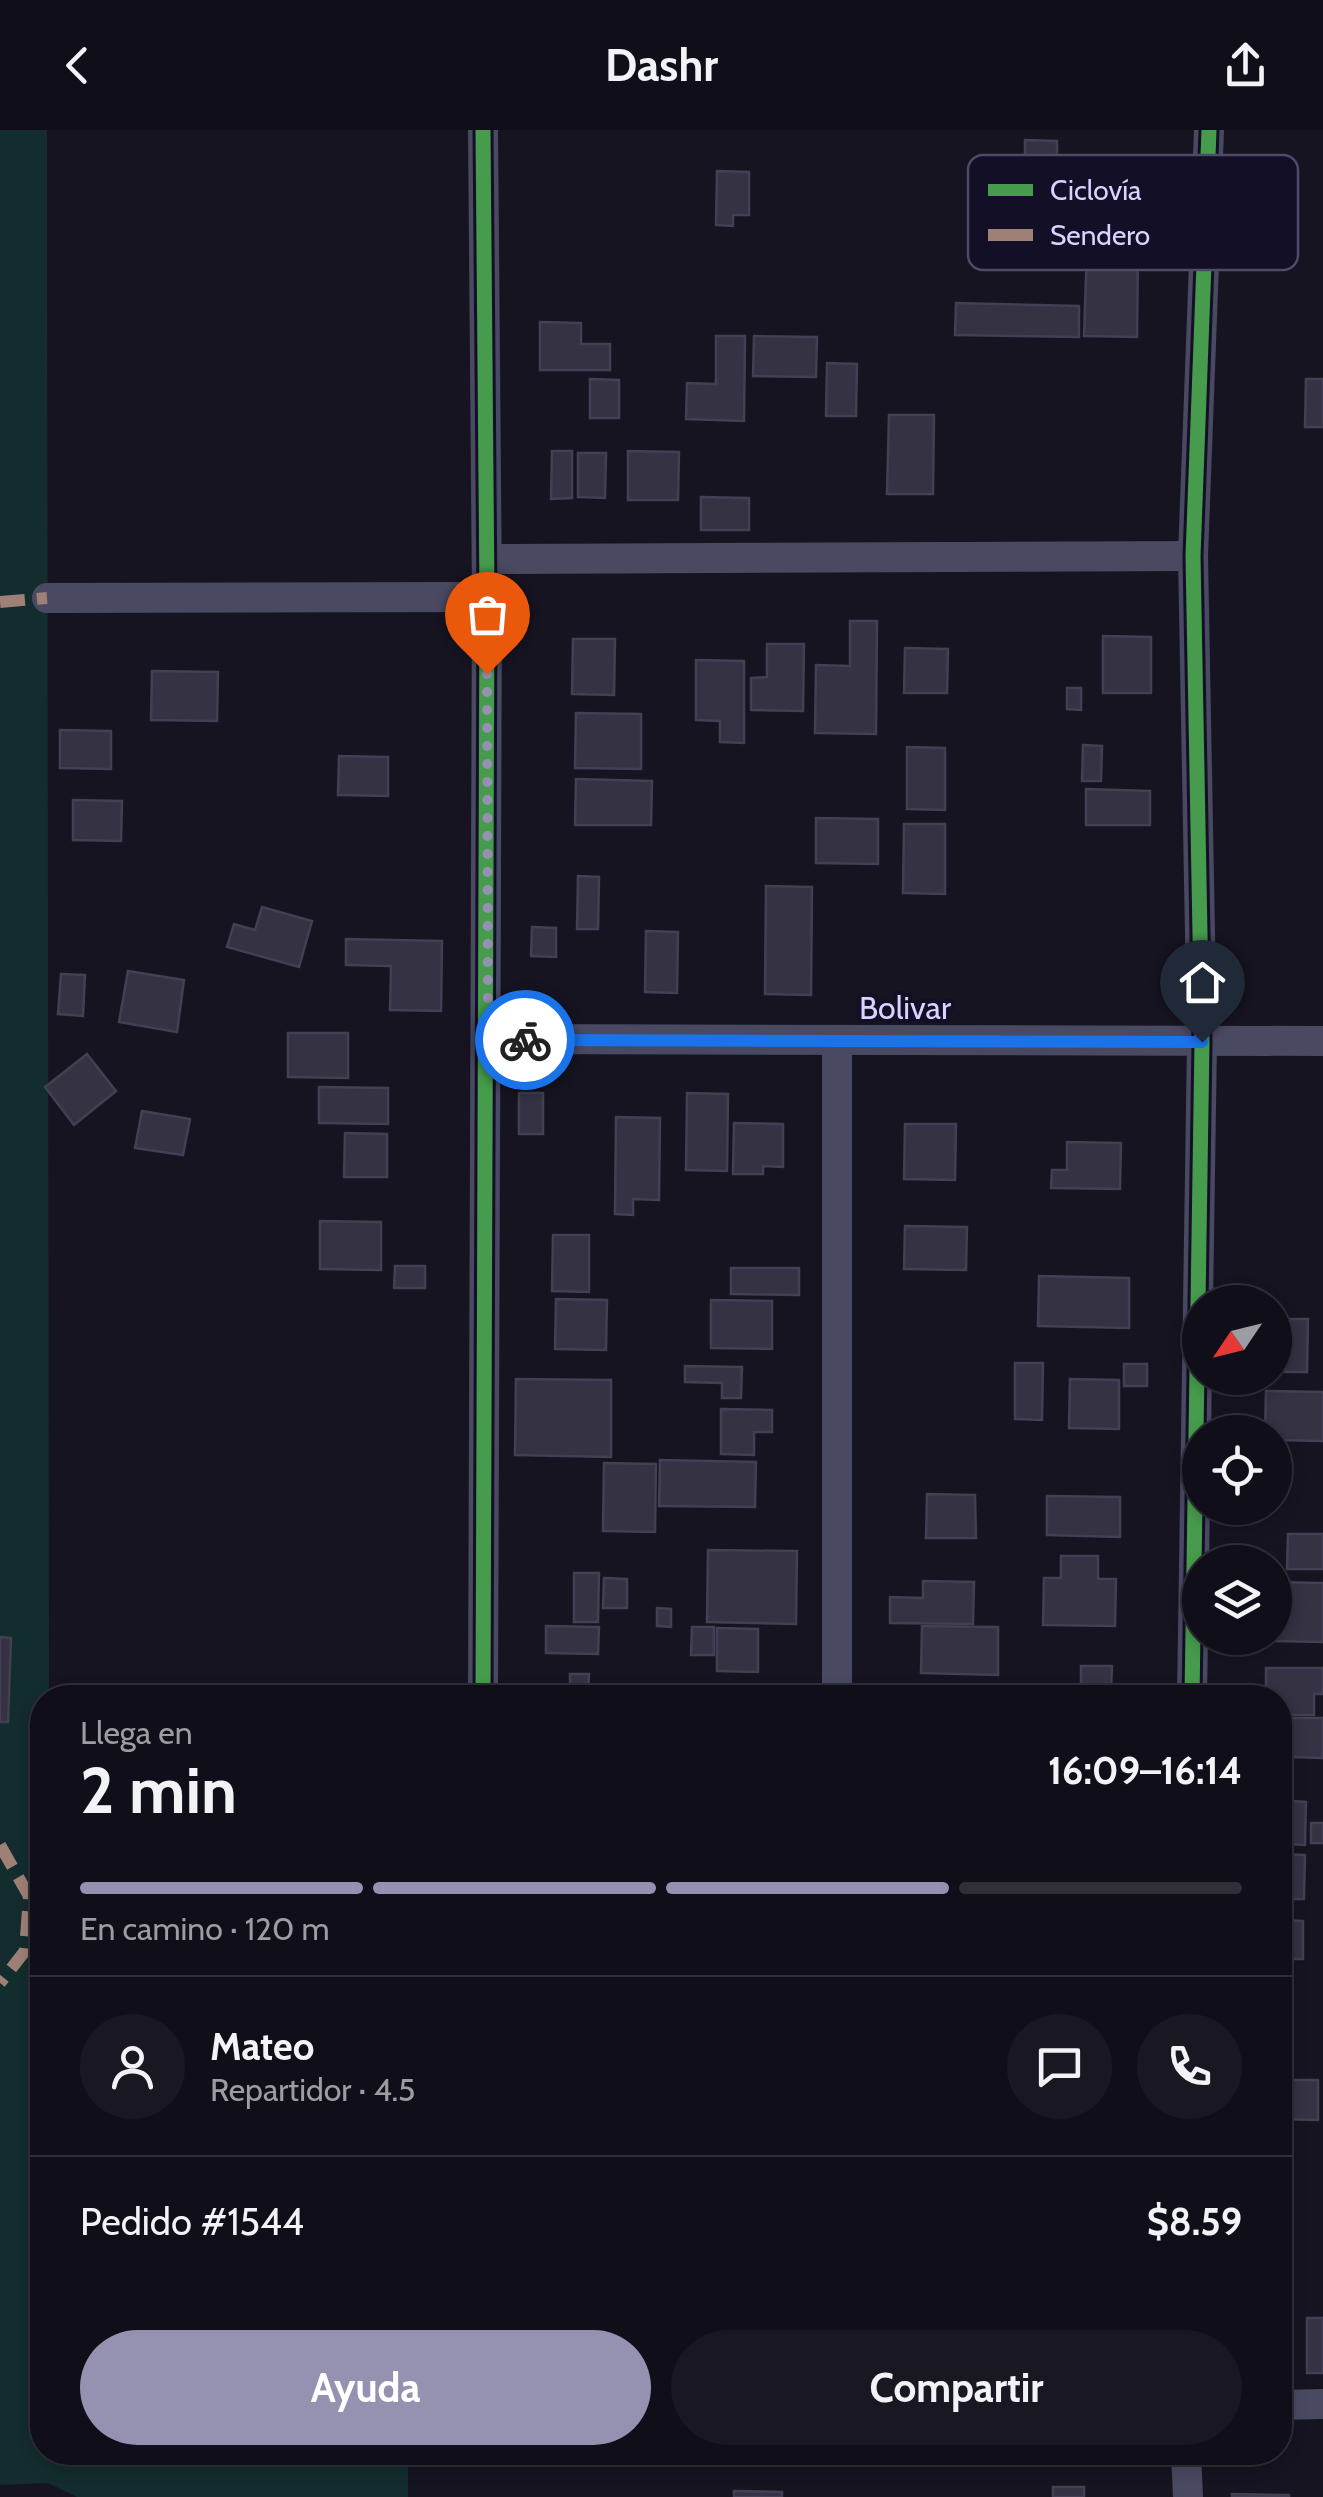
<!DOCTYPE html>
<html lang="es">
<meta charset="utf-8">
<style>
:root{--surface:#100f19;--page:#191822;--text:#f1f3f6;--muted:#9c9ca2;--line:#302f38;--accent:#9591b1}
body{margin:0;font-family:Cabin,sans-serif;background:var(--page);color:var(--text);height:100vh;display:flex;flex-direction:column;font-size:38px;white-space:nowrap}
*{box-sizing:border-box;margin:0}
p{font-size:32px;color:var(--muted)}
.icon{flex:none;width:55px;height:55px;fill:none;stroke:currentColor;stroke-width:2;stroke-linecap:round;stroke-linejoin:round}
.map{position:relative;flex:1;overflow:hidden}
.panel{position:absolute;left:30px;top:1555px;width:1262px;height:780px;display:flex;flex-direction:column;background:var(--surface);border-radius:40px;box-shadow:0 5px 15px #0003,0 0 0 2px var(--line)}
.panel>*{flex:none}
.needle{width:65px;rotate:235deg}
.fabs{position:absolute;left:1182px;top:1155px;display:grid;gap:20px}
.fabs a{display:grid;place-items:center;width:110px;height:110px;border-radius:50%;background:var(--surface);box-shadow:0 5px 15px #0003,0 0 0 2px var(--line);font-size:50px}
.pin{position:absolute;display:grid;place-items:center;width:85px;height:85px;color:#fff;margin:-102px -42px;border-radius:50% 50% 50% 0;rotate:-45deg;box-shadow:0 0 10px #0007}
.pin .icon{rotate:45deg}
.courier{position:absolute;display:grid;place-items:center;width:100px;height:100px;margin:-50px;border:8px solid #1a73e8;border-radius:50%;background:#fff;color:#222;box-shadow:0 2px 12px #0007}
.summary em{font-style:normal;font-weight:700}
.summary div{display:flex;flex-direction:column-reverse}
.summary{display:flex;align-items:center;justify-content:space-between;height:170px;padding:0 50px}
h1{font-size:65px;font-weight:700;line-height:75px}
.bar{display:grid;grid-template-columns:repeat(4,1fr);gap:15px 10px;align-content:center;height:120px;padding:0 50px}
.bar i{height:12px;border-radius:8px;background:var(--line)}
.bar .selected{background:var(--accent)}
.bar p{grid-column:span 4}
.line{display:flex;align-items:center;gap:25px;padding:0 50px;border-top:2px solid var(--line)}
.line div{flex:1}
.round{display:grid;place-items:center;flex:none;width:105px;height:105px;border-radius:52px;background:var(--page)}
.button{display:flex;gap:20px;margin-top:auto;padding:20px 50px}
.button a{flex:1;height:115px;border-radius:60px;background:var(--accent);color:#fff;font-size:40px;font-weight:700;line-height:115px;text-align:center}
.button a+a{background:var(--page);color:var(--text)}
header{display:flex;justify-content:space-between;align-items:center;height:130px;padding:0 50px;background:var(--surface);font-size:45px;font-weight:700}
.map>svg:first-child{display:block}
.green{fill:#132c2d}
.building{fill:#343243;stroke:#433f54;stroke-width:2.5}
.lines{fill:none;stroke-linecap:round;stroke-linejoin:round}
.minor{stroke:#4a4962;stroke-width:30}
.quiet{stroke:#9e8076;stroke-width:12;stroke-dasharray:25 12;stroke-linecap:butt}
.cycleway-casing{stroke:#130f26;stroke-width:21}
.cycleway{stroke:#469c4c;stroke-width:15}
.done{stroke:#9591b1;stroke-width:10;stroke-dasharray:0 18}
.route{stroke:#1a73e8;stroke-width:12}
.labels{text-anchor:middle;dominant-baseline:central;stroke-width:8;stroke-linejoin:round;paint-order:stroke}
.street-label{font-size:32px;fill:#d9d4ff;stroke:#130f26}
.key{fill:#130f26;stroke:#4e4a67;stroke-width:2.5}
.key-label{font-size:28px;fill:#d9d4ff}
</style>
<header><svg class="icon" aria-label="back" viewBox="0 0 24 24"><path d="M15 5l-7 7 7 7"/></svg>Dashr<svg class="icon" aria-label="share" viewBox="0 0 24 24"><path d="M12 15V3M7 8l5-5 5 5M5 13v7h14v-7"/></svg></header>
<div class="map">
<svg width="1323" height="2367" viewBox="0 0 1323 2367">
<rect width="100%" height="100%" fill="#161421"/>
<!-- green -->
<polygon class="green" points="0,0 47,0 49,1567 42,1568 42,2322 408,2323 408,2367 77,2367 48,2353 0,2355 0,1592 8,1591 11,1508 0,1507"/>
<!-- building -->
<g class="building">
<polygon points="1025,10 1057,11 1057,36 1025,36"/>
<polygon points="717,41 749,42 749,85 733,85 733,96 716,95"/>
<polygon points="1089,61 1124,62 1123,103 1130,103 1130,72 1154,72 1153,121 1138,121 1137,207 1084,206"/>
<polygon points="956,173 1079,176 1079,207 955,205"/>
<polygon points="540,192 581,193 581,214 610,214 610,240 540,240"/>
<polygon points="716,206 745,206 744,291 686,289 687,253 716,254"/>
<polygon points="754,206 817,207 816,247 753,246"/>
<polygon points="827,233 857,234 856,286 826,286"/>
<polygon points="590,249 619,250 619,288 590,288"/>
<polygon points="1306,249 1323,249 1323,297 1305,297"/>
<polygon points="889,285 934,285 933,364 887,364"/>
<polygon points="552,321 572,321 572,368 551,369"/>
<polygon points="628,321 679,322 678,370 628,370"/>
<polygon points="578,323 606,323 605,368 578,367"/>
<polygon points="701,367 749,368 749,400 701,400"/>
<polygon points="850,491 877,491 876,604 815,603 816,535 850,536"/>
<polygon points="1103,506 1151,507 1151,563 1103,563"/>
<polygon points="573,509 615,509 614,565 572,564"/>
<polygon points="767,514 804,514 803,581 751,580 751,548 767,547"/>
<polygon points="905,518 948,519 947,563 904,563"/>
<polygon points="696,530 744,531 744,613 720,612 720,591 696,590"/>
<polygon points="152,541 218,542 217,591 151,590"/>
<polygon points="1067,558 1081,558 1081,580 1067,579"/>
<polygon points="576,583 641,584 641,639 575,638"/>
<polygon points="60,600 111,601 111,639 60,638"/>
<polygon points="1083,615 1102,616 1101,651 1082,651"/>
<polygon points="907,617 945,618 945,680 907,679"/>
<polygon points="339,626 388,627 388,666 338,665"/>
<polygon points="576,649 652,651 651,695 575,695"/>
<polygon points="1086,659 1150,661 1150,695 1086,695"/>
<polygon points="73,670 122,671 121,711 73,710"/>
<polygon points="816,688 878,689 878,734 816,733"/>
<polygon points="904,694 945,694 945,764 903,763"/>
<polygon points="578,746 599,747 598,799 577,799"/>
<polygon points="766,756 812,757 811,865 765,864"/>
<polygon points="262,777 312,791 299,837 227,817 234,794 255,800"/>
<polygon points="532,797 556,798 556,827 531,826"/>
<polygon points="646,801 678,802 677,863 645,862"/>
<polygon points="346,809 442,811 441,881 390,880 391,836 346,835"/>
<polygon points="128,841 184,850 177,902 119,892"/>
<polygon points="61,844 85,845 83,886 58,884"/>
<polygon points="288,903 348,903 348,948 288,947"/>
<polygon points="87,924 116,961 74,995 45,957"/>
<polygon points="319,957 388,958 388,994 319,993"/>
<rect x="519" y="963" width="24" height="41"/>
<polygon points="687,963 728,964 727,1041 686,1040"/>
<polygon points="142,981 190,989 183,1025 135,1018"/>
<polygon points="616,987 660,988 659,1070 633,1069 633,1085 615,1084"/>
<polygon points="734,993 783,994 783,1037 763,1036 763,1044 733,1044"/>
<polygon points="905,994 956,994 955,1050 904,1049"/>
<polygon points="345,1003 387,1004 387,1047 344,1047"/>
<polygon points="1067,1012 1121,1013 1120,1059 1051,1058 1052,1040 1067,1040"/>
<polygon points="320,1091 381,1092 381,1140 320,1139"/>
<polygon points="905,1096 967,1097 966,1140 904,1139"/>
<polygon points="553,1105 589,1105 589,1162 552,1161"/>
<polygon points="395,1136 425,1136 425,1158 394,1158"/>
<polygon points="731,1138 799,1138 799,1165 731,1164"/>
<polygon points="1039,1146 1129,1148 1129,1198 1038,1196"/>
<polygon points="556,1169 607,1170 606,1220 555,1219"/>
<polygon points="711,1170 772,1171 772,1219 711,1218"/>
<polygon points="1286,1189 1308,1189 1307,1242 1285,1242"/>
<polygon points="1015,1233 1043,1233 1042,1290 1015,1289"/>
<rect x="1124" y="1234" width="23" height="22"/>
<polygon points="685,1236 742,1237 741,1268 722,1268 722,1253 685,1252"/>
<polygon points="516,1249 611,1250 611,1327 515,1325"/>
<polygon points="1070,1249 1119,1250 1119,1299 1069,1298"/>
<polygon points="1266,1261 1323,1262 1323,1311 1275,1310 1275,1302 1265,1302"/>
<polygon points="721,1279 772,1280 772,1302 754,1302 754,1325 721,1324"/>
<polygon points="660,1330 756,1332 755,1377 659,1376"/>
<polygon points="604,1333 656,1334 655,1402 603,1401"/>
<polygon points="927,1364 975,1365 976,1408 926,1408"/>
<polygon points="1047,1366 1120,1367 1120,1407 1047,1405"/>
<polygon points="1288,1404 1323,1404 1323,1439 1287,1439"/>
<polygon points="708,1420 797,1421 796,1494 707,1492"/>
<polygon points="1230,1421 1253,1422 1253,1432 1230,1432"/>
<polygon points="1061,1426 1098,1426 1098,1449 1116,1449 1115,1496 1043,1495 1044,1448 1061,1448"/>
<polygon points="574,1443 599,1443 598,1492 574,1492"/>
<polygon points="604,1448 627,1449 627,1478 603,1478"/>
<polygon points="923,1451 974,1452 973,1494 890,1493 890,1467 923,1468"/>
<polygon points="1275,1452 1323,1453 1323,1512 1273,1511"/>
<polygon points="657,1478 671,1479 671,1497 657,1496"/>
<polygon points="546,1496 599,1497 598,1524 546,1523"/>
<polygon points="922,1496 998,1497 998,1545 921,1543"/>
<polygon points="692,1497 714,1497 714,1525 691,1525"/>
<polygon points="717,1498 758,1499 758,1542 717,1541"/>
<polygon points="0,1507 11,1508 8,1592 0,1592"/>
<polygon points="1081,1536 1112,1536 1111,1561 1081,1560"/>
<polygon points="1266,1538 1323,1538 1323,1564 1314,1564 1314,1585 1280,1585 1280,1568 1266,1568"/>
<polygon points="570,1544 589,1544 588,1563 570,1563"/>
<polygon points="1291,1588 1323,1588 1323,1628 1291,1627"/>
<polygon points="1289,1671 1306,1672 1305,1715 1288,1714"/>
<rect x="1311" y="1693" width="12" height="20"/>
<polygon points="1280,1724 1305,1725 1304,1769 1280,1769"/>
<polygon points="1280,1790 1303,1791 1303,1829 1280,1829"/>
<polygon points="1280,1950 1318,1950 1318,1990 1280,1989"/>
<rect x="1307" y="2188" width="16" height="55"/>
<rect x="1053" y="2357" width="31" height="10"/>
<polygon points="734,2361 782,2362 782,2367 734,2367"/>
<polygon points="1232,2364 1289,2365 1289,2367 1232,2367"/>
</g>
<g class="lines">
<!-- minor -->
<g class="minor">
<polyline points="483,0 487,467 483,1568"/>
<polyline points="487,429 1193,426"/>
<polyline points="47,468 487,467"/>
<polyline points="487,909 1323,911"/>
<polyline points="837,912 837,1568"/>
<polyline points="1192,1568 1202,912 1193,426 1209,0"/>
<polyline points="1280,2275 1323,2274"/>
<polyline points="1186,2322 1188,2367"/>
</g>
<!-- quiet -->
<g class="quiet">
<polyline points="0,472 47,468"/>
<polyline points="0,1715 29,1766 25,1821 0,1853"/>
</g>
<defs>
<g id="cycleway">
<polyline points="483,0 487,467 483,1568"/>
<polyline points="1192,1568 1202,912 1193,426 1209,0"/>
</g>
</defs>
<!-- cycleway casing -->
<use href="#cycleway" class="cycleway-casing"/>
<!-- cycleway -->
<use href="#cycleway" class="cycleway"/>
</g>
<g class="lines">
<!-- done -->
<polyline class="done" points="487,544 488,910 525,910"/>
<!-- route -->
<polyline class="route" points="525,910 1202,912"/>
</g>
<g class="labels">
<!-- street labels -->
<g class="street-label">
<text x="905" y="877">Bolivar</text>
</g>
</g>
<!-- legend -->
<rect x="968" y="25" width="330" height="115" rx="15" class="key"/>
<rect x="988" y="54" width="45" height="12" fill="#469c4c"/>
<rect x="988" y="99" width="45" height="12" fill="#9e8076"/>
<g class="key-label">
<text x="1050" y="70">Ciclovía</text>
<text x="1050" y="115">Sendero</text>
</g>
</svg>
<div class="fabs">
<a><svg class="needle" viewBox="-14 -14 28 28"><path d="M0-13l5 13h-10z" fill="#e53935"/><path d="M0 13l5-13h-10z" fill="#9c9ca2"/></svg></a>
<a><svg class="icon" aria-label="locate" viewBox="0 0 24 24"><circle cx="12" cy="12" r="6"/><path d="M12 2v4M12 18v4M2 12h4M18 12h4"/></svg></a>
<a><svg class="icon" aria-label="layers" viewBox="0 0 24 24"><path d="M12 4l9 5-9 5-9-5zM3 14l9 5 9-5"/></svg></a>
</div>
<div class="pin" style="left:487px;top:544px;background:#ea580c"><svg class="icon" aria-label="bag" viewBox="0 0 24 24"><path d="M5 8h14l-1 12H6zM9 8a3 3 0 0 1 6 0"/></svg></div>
<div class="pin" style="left:1202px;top:912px;background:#1f2937"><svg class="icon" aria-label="home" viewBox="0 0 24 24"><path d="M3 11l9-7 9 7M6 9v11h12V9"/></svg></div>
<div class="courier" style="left:525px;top:910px"><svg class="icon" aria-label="bike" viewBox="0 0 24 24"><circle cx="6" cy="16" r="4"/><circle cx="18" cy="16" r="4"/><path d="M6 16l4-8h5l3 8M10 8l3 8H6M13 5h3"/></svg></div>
<section class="panel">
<div class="summary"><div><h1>2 min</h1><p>Llega en</p></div><em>16:09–16:14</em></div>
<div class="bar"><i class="selected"></i><i class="selected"></i><i class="selected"></i><i></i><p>En camino · 120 m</p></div>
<div class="line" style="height:180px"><a class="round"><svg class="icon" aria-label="person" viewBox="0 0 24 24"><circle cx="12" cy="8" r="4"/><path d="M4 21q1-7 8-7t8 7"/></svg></a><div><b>Mateo</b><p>Repartidor · 4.5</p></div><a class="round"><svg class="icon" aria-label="chat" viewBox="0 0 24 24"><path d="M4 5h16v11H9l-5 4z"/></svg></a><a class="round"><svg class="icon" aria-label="phone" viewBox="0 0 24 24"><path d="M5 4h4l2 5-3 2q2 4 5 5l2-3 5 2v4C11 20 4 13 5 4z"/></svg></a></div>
<div class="line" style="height:130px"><div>Pedido #1544</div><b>$8.59</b></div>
<div class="button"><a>Ayuda</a><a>Compartir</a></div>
</section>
</div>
